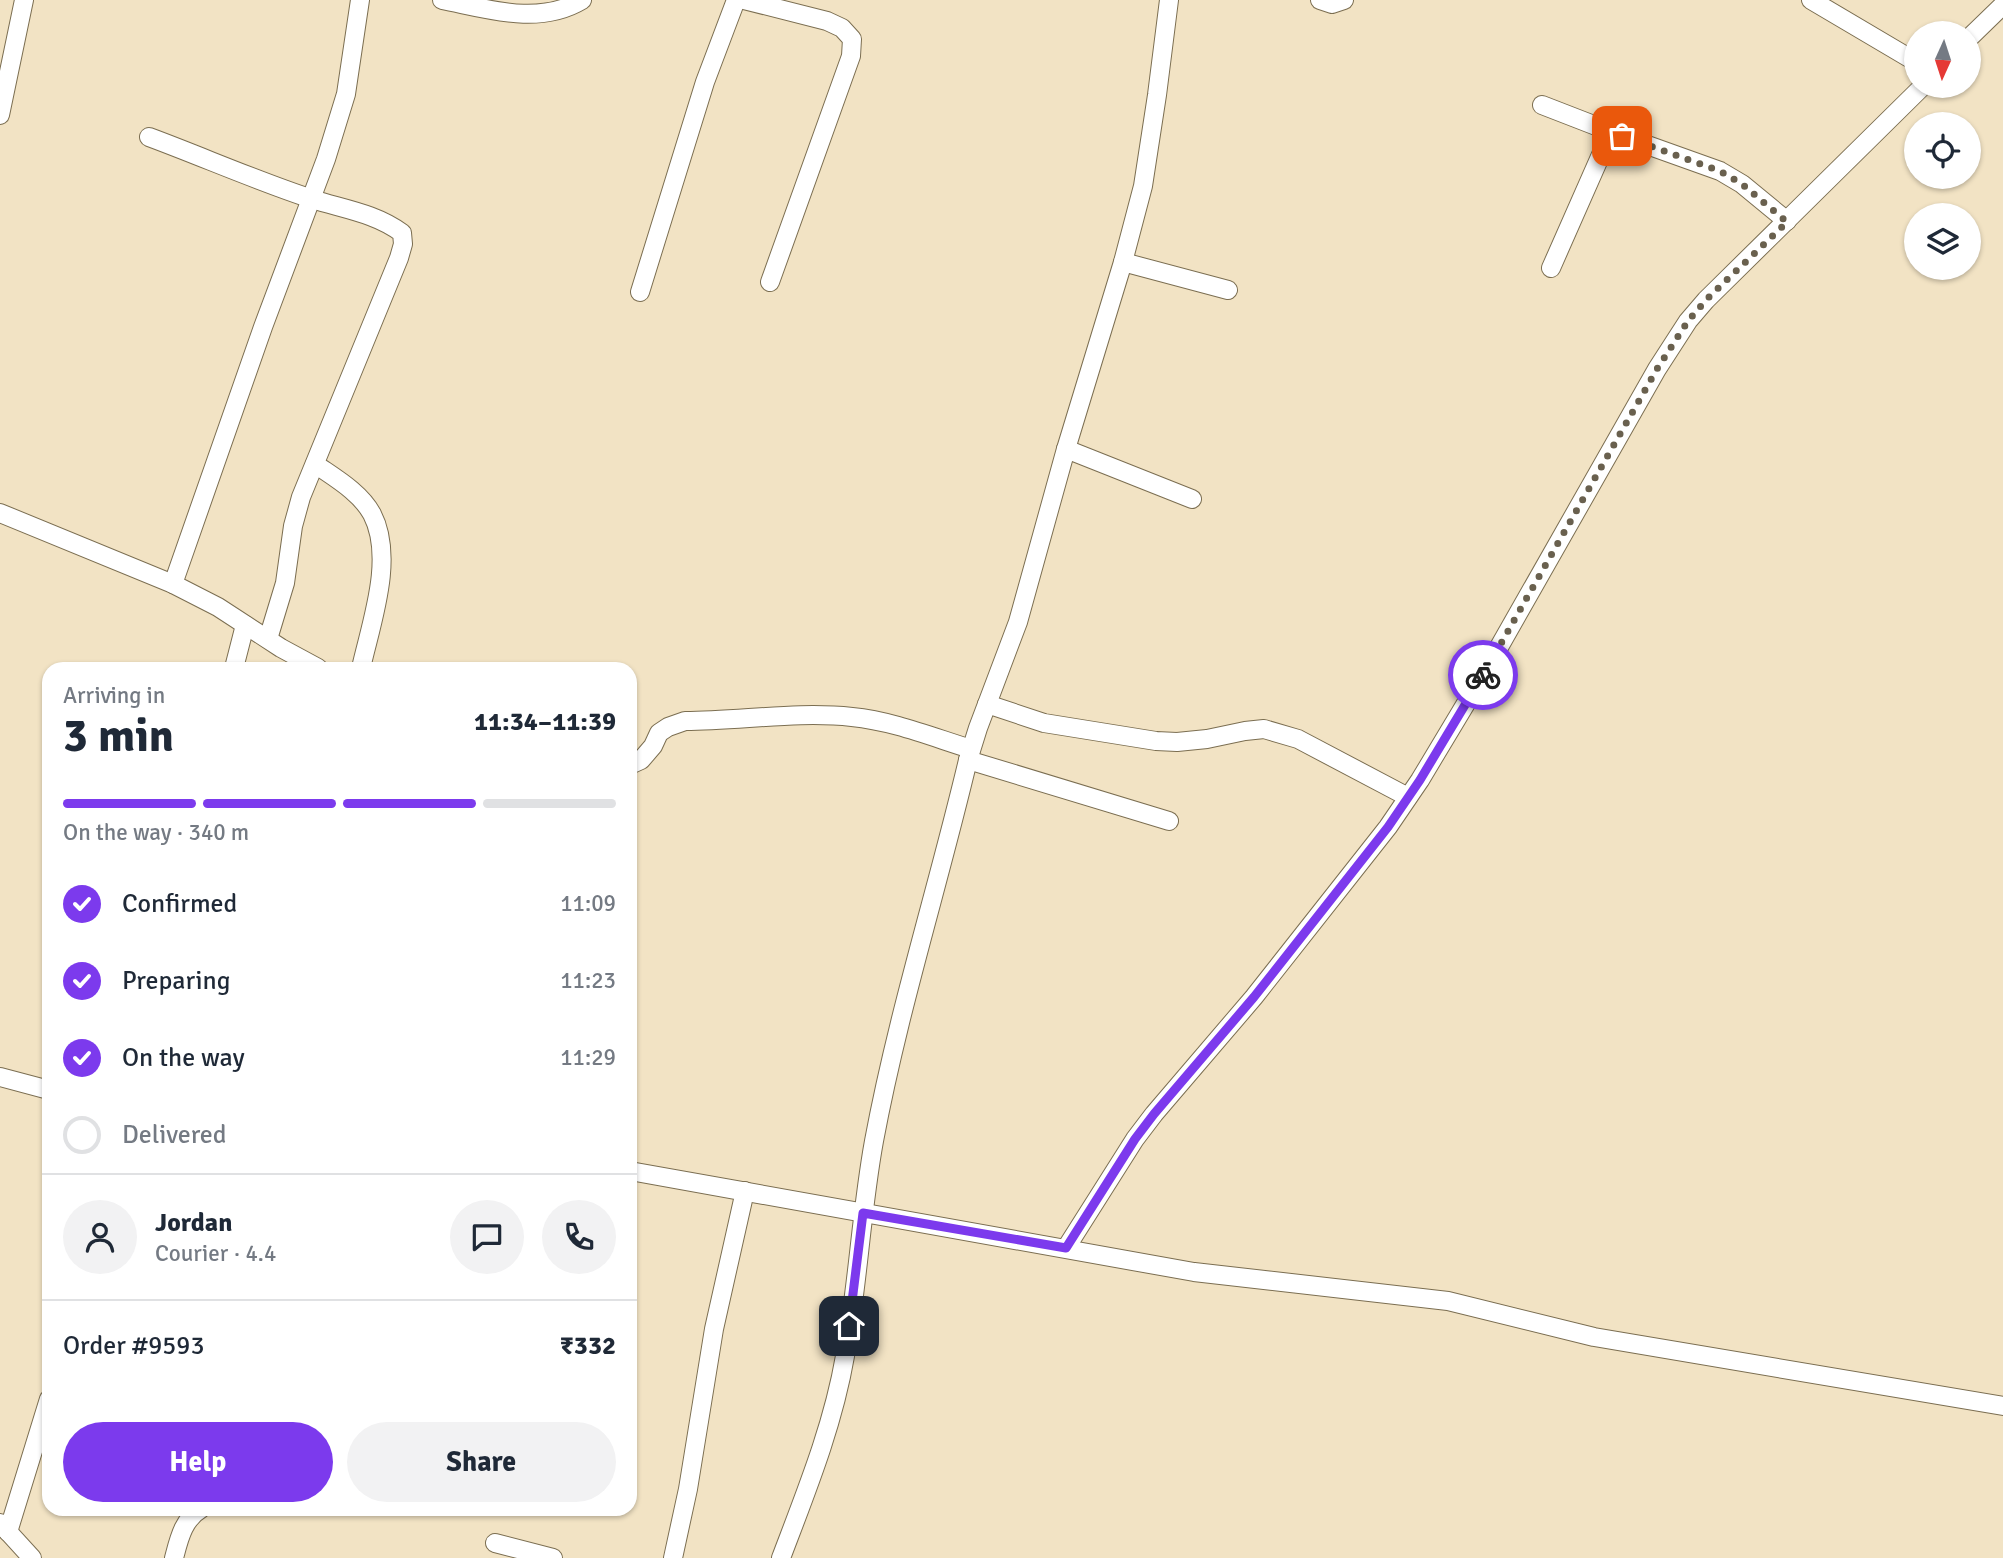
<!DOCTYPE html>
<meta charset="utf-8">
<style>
:root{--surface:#fff;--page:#f2f2f3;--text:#1f2937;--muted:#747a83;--line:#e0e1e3;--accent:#7c3aed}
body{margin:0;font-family:Signika,sans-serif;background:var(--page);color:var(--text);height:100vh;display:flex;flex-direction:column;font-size:26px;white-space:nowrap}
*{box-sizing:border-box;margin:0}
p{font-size:23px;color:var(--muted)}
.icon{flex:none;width:38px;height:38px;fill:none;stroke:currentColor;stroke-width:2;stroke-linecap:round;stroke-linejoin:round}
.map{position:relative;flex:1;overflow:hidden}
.panel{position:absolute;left:42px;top:662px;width:595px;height:854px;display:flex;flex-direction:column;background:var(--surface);border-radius:21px;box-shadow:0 2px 5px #0004}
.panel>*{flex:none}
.needle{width:46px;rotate:183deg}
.buttons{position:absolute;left:1904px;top:21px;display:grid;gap:14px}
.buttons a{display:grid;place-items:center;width:77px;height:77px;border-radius:50%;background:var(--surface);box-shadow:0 2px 5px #0004;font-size:35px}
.pin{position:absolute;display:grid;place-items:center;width:60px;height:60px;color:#fff;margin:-30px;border-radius:14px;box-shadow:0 4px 10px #0006}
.courier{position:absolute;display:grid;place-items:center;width:70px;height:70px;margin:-35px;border:5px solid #7c3aed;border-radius:50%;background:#fff;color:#222;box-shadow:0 2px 9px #0007}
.head em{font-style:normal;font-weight:800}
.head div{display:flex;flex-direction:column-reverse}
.head{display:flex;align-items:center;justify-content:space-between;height:119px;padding:0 21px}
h1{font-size:46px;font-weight:800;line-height:52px}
.bar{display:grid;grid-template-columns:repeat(4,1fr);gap:10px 7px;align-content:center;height:84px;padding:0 21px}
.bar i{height:9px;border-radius:5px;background:var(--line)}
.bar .current{background:var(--accent)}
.bar p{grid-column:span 4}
.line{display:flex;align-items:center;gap:18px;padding:0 21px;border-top:2px solid var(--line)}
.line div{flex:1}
.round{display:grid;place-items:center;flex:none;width:74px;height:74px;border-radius:37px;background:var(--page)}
ol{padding:0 21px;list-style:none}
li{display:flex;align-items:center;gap:21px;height:77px}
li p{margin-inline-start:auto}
li .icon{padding:7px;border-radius:50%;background:var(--accent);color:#fff;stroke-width:4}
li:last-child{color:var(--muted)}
li i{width:38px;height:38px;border:4px solid var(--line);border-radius:50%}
.cta{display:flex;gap:14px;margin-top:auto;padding:14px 21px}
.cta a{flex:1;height:80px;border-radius:42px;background:var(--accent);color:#fff;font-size:28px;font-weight:800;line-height:80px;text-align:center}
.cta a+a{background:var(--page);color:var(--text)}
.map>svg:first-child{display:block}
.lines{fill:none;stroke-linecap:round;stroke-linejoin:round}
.minor-casing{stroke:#7b6e51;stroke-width:20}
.minor{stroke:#fff;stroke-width:18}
.done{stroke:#69604e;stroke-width:7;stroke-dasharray:0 12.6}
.route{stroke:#7c3aed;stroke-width:9}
</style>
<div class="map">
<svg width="2003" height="1558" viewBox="0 0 2003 1558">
<rect width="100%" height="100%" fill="#f2e3c4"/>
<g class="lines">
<defs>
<g id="minor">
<path d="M442 0C488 9 539 26 582 0"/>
<polyline points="744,0 827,21 842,28 852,39 851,56 770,282"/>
<polyline points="1320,0 1332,4 1344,0"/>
<polyline points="1811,0 1916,62"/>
<polyline points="1969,38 2003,5"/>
<polyline points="1542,105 1622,136 1720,171 1742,184 1787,221"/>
<polyline points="0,115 24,0"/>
<path d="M149 137C203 157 257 181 312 199 343 209 375 213 402 233L403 244 399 258 301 497 293 526 285 583 268 639"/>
<polyline points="1123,262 1228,290"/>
<polyline points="1551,268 1611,132"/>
<polyline points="640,292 705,82 736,0"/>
<polyline points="1066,449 1192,499"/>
<path d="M315 464C335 478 360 492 372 514 395 558 371 623 361 668"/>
<polyline points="0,513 173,584 218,607 281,648 318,668"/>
<polyline points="173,584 263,327 326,159 346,94 360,0"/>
<polyline points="234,668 245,625"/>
<polyline points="987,704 1044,723 1156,741 1177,742 1207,739 1245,731 1264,729 1298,739 1408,797"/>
<polyline points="968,760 1169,821"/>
<path d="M630 765 641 760 653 746 659 733 668 727 685 721C740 721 797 711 852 717 893 721 932 737 971 749"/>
<polyline points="0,1077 49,1090"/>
<polyline points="630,1171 1194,1272 1448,1301 1594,1337 2003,1406"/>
<polyline points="1066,1248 1135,1139 1154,1114 1254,997 1388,827 1420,780 1486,670 1657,369 1688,321 1706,300 1923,86"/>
<polyline points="0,1523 32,1558"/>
<polyline points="8,1532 49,1399"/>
<polyline points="495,1543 553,1558"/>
<path d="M174 1558C179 1539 183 1519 202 1508"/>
<polyline points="673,1558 688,1489 714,1329 745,1191"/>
<path d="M781 1558C806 1492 833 1426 845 1356 858 1285 861 1212 874 1141 898 1012 938 887 968 760L978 728 1018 622 1066 449 1123 262 1143 186 1157 95 1169 0"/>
</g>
</defs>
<!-- minor casing -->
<use href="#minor" class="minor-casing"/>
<!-- minor -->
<use href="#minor" class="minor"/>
</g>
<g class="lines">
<!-- done -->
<polyline class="done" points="1483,675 1657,369 1688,321 1706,300 1787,222 1742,184 1720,171 1622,136"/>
<!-- route -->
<polyline class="route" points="849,1326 863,1213 1066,1248 1135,1139 1154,1114 1254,997 1388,827 1420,780 1483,675"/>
</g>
</svg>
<div class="buttons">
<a><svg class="needle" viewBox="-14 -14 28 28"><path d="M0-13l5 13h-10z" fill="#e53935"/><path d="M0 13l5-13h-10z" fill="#747a83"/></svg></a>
<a><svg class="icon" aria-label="locate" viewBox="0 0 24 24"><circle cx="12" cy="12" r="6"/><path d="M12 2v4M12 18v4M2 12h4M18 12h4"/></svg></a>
<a><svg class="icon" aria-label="layers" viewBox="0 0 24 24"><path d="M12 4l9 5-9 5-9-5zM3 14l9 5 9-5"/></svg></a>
</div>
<div class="pin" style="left:1622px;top:136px;background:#ea580c"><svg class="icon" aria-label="bag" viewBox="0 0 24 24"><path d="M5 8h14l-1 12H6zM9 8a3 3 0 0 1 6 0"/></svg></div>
<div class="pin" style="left:849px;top:1326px;background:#1f2937"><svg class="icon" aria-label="home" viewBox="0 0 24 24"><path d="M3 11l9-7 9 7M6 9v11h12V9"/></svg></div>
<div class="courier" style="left:1483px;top:675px"><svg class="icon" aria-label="bike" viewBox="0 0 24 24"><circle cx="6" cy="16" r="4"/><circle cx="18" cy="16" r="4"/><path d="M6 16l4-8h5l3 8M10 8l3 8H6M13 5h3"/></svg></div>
<section class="panel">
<div class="head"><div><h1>3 min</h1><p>Arriving in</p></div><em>11:34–11:39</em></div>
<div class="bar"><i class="current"></i><i class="current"></i><i class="current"></i><i></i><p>On the way · 340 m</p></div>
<ol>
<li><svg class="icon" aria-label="check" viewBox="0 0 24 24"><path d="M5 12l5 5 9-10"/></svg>Confirmed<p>11:09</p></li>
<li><svg class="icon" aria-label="check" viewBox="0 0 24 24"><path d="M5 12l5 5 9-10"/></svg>Preparing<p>11:23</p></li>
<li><svg class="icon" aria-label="check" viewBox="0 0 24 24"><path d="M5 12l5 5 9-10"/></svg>On the way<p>11:29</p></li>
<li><i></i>Delivered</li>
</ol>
<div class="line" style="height:126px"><a class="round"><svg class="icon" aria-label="person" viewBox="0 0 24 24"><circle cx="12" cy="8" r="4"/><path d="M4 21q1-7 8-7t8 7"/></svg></a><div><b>Jordan</b><p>Courier · 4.4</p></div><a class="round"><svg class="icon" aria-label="chat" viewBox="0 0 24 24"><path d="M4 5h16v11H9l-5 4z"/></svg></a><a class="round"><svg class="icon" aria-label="phone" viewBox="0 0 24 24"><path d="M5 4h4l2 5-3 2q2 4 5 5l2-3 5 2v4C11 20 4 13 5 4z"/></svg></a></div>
<div class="line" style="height:91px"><div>Order #9593</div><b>₹332</b></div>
<div class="cta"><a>Help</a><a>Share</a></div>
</section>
</div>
